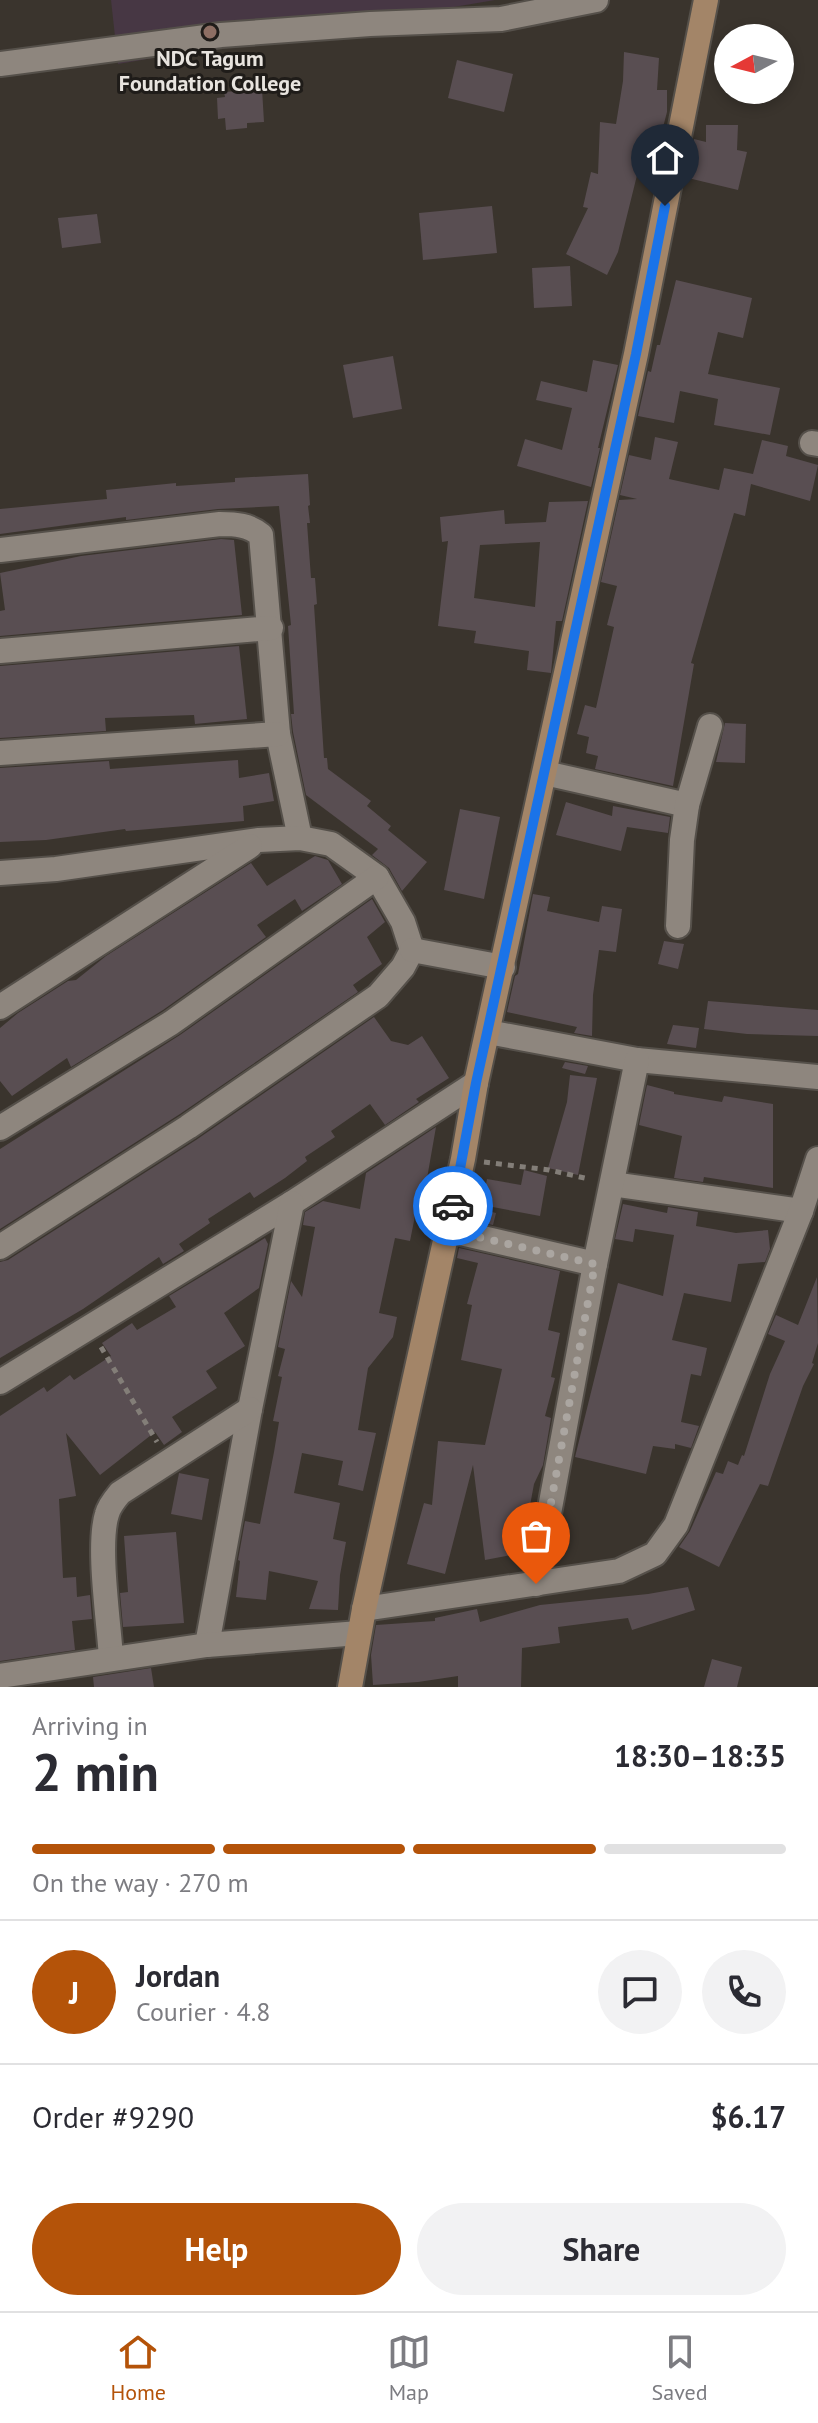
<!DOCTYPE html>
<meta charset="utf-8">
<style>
:root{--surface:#fff;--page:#f2f2f3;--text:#2b2b33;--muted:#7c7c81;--line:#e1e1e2;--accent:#b45309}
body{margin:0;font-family:"PT Sans",sans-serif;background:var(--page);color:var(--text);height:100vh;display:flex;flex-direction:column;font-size:30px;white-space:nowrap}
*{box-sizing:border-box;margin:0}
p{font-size:26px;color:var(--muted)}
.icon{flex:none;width:44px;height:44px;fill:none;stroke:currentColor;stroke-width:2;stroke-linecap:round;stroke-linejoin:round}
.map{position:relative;height:1687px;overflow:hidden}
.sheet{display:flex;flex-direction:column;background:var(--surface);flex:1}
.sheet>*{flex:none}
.needle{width:52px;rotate:263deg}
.fabs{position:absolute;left:714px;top:24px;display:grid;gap:16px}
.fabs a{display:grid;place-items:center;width:80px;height:80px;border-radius:50%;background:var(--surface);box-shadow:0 4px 12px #0003;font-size:40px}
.pin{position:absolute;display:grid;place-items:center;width:68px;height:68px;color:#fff;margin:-82px -34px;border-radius:50% 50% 50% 0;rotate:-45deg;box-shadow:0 0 8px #0007}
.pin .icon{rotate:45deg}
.courier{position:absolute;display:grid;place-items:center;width:80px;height:80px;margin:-40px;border:6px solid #1a73e8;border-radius:50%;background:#fff;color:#222;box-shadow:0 2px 10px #0007}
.head em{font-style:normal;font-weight:800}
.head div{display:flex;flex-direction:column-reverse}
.head{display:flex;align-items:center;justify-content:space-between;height:136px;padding:0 32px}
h1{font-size:52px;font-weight:800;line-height:60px}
.bar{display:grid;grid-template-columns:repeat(4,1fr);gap:12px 8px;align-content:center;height:96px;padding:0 32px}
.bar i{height:10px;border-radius:6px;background:var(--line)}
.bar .active{background:var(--accent)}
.bar p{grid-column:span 4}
.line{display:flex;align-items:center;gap:20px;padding:0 32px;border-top:2px solid var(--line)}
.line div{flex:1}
.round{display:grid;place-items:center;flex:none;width:84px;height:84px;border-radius:42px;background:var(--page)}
.action{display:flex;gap:16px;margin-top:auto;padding:16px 32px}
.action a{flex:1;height:92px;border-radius:48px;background:var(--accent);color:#fff;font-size:32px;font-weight:800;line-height:92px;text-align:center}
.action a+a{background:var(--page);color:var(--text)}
.tabs{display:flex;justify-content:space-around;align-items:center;height:112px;border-top:2px solid var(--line);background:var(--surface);font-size:22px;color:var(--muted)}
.tabs a{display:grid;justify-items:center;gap:4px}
.tabs .active{color:var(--accent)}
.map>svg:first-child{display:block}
.education{fill:#473744}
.building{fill:#594e52;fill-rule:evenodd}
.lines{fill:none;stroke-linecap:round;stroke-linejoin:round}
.street-casing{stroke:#55504a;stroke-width:28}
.secondary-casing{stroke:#55504a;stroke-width:28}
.path{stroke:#837e78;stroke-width:5;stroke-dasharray:6 6;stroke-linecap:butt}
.street{stroke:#8e867e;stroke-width:24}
.secondary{stroke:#a38568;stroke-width:24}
.done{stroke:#aba6a1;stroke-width:8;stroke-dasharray:0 14.4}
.route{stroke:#1a73e8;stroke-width:10}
.education-dot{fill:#8d6e63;stroke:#1f1c19;stroke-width:3}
.labels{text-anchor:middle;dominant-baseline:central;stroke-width:6;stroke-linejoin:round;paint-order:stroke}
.poi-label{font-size:22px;font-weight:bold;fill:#e8e4df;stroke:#1f1c19}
</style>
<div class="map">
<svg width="818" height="1687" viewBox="0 0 818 1687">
<rect width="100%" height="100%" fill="#3a342d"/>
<!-- education -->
<polygon class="education" points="111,0 495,0 118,64"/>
<!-- building -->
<g class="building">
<polygon points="624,52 659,58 657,90 667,90 667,112 662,131 665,132 659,160 642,155 618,252 607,275 566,254 588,208 583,207 591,172 598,174 600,122 616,124 623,81"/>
<polygon points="457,60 513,74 504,112 448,98"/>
<polygon points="262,89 264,122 247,123 247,128 226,130 225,118 218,119 217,98 225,97 224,92"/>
<polygon points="706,125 738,125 737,150 747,152 738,190 688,178 694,139 706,142"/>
<polygon points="492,206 497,253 423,260 419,213"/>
<polygon points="97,214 101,243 62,248 58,218"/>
<polygon points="570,266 572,306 534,308 532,268"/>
<polygon points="676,280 752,298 743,338 718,332 708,374 780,388 770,435 714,425 718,399 680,391 674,423 638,416 648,371 651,372 657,345 660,345"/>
<polygon points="393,356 402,409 353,418 343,365"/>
<polygon points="593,360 618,365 598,448 600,448 591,487 517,466 525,439 562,450 572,408 536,400 541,381 587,392"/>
<polygon points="655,437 678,442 669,479 719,490 724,468 753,474 762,440 788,446 786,456 818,465 810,501 751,484 745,516 734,513 691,663 694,664 673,786 595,769 598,756 586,753 589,737 577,734 585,705 596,708 614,627 607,625 617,586 601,582 619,500 637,499 620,495 629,455 651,460"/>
<polygon points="308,474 310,505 308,506 310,523 307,523 311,578 315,578 317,604 314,605 324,758 327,758 328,769 371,801 367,806 391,826 388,830 427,862 402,891 389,868 372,855 378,849 306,795 293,732 291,714 294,714 288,626 291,625 279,506 218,509 126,520 126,517 0,534 0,509 107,499 106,490 176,483 176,486 235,482 235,478"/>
<path d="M588 501 562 621H556L551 673 527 670 529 651 474 643 476 631 438 626 448 541 442 542 440 517 504 510 505 524 546 522 549 502ZM540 542 535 607 474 598 480 545Z"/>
<polygon points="221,539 234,540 242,615 0,636 0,611 5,610 0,573 81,556"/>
<polygon points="239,646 247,719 195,724 194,715 105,718 106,731 0,738 0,666"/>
<polygon points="725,723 746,724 745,763 716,762"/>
<polygon points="238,760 239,778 269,773 274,801 243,806 244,821 126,831 125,829 46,840 0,842 0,768 109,761 110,769"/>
<polygon points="566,802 612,816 613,806 670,817 668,833 627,827 621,851 556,835"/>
<polygon points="460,809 500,817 484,899 444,890"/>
<polygon points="315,856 328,860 342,884 302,911 295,899 257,925 266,937 163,1010 71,1067 67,1058 12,1096 0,1081 0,1028 18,1013 68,981 76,980 106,956 251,863 267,886"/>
<polygon points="533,894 550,897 547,911 599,922 602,906 622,909 616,952 599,950 593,995 592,1036 574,1033 577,1027 507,1012 515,976 518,974"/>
<polygon points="372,899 385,922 367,937 382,964 353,985 358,992 180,1114 0,1229 0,1149 180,1035"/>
<polygon points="664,941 684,944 678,969 658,964"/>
<polygon points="708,1001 818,1010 818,1036 747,1034 704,1029"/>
<polygon points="374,1017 391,1041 408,1045 422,1036 449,1078 416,1099 419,1102 385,1125 370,1104 331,1131 335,1137 305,1157 307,1161 285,1178 254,1198 250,1192 208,1219 210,1223 179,1244 184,1251 163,1264 159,1257 83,1309 0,1358 0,1262 8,1260 196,1140"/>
<polygon points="673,1025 699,1028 696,1048 667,1044"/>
<polygon points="565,1062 588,1066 585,1074 562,1068"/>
<polygon points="570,1075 597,1078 578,1175 548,1168 567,1102"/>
<polygon points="647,1085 674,1092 674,1094 722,1102 724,1096 773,1104 773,1188 704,1177 703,1182 674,1178 682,1136 639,1125"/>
<polygon points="436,1127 422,1207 417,1206 410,1241 395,1238 379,1313 397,1317 393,1337 368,1368 358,1430 376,1433 363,1491 338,1485 343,1461 302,1453 294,1493 340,1503 333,1539 346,1542 340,1575 338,1610 309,1609 318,1581 269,1571 266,1600 236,1597 240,1561 238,1560 245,1521 260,1524 274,1452 279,1422 273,1421 282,1377 278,1376 285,1349 278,1347 291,1281 302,1297 315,1227 303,1225 305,1212 323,1201 360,1209 366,1173"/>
<polygon points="524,1170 547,1176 540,1216 482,1205 487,1179 521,1185"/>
<polygon points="623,1204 667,1213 668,1207 698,1212 696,1226 736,1233 768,1230 770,1249 765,1262 738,1264 731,1302 684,1293 672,1340 707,1348 701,1376 691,1374 681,1422 699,1426 691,1448 675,1444 675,1449 653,1446 646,1474 575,1457 618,1283 663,1296 674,1235 635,1229 633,1242 615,1239"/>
<polygon points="472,1207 496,1213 493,1225 469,1220"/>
<polygon points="265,1238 268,1244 259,1288 224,1313 245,1346 206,1371 217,1388 172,1417 182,1432 164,1445 155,1432 100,1475 66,1433 76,1496 59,1499 63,1578 76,1577 77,1597 90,1595 92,1619 72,1621 75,1650 0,1661 0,1416 44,1387 47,1392 70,1375 74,1380 111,1356 102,1343 132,1323 137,1330 176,1307 169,1296"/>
<polygon points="459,1248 560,1271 548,1330 560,1333 551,1377 555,1378 545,1416 551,1418 543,1465 534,1484 529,1511 520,1509 517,1554 485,1560 473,1465 445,1574 407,1564 424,1503 432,1505 438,1441 485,1445 502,1369 461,1360 472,1305 467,1304 478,1263 457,1258"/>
<polygon points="817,1277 818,1343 812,1363 814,1364 803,1386 768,1486 760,1484 719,1567 679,1547 690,1531 716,1472 723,1474 728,1461 738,1465 742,1455 744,1456 770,1374 785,1341 768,1334 776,1315 798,1325"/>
<polygon points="179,1473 209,1479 202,1520 171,1514"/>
<polygon points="176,1532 184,1623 123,1627 120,1593 128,1592 124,1536"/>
<polygon points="688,1587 695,1610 632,1630 628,1618 558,1627 560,1643 522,1648 521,1687 458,1687 458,1676 418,1682 373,1685 371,1655 376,1625 435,1621 435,1618 477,1609 480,1622 540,1605 648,1594"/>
<polygon points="712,1659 742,1667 737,1687 704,1687"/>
<polygon points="151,1668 154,1687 94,1687 93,1677"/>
</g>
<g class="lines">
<defs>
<g id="street">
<polyline points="0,64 221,35 370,24 501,19 596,0"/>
<polyline points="812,443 818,444"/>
<path d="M0 550 220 524C236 524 249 525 261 535L278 734 300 838"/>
<polyline points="0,651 271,628"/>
<polyline points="0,753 278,734"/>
<polyline points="545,773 687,805"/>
<polyline points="0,873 56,869 259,840 300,838 331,844 377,877 403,922 412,950 403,967 378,996 188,1127 0,1247"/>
<polyline points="678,926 682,840 687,805 710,726"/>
<polyline points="412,950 503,967"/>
<polyline points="0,1007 250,846"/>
<polyline points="488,1032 637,1060 818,1077"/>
<polyline points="0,1128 171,1023 377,877"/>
<polyline points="612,1184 801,1211"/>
<polyline points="448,1230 595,1264"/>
<polyline points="0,1382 292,1203 476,1083"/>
<polyline points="536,1584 595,1264 637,1060"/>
<polyline points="364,1609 619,1571 655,1554 676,1525 801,1211 818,1159"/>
<polyline points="207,1645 250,1409 292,1203"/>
<path d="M111 1658C109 1623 97 1545 107 1514 109 1506 115 1499 120 1493L250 1409"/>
<polyline points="0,1676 207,1645 359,1633"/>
</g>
<polyline id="secondary" points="350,1687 364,1609 463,1159 476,1083 636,354 706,0"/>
</defs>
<!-- street casing -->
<use href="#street" class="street-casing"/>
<!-- secondary casing -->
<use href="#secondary" class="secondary-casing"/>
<!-- path -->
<g class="path">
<polyline points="484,1162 549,1170 589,1179"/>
<polyline points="101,1347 157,1442"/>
</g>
<!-- street -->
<use href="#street" class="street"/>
<!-- secondary -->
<use href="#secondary" class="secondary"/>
</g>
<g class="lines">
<!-- done -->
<polyline class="done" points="453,1206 448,1230 595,1264 536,1584"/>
<!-- route -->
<polyline class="route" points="453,1206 476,1083 636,354 665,206"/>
</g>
<!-- markers -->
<circle class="education-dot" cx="210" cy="32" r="8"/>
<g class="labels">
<!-- poi labels -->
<g class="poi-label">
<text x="210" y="58">NDC Tagum<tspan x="210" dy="25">Foundation College</tspan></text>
</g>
</g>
</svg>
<div class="fabs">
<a><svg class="needle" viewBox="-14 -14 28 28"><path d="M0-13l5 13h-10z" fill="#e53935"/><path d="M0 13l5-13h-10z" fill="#7c7c81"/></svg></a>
</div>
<div class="pin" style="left:536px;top:1584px;background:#ea580c"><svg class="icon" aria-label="bag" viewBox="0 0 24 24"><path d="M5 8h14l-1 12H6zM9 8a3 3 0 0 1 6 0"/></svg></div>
<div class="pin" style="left:665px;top:206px;background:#1f2937"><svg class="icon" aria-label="home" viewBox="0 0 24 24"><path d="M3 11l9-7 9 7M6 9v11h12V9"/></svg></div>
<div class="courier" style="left:453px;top:1206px"><svg class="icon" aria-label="car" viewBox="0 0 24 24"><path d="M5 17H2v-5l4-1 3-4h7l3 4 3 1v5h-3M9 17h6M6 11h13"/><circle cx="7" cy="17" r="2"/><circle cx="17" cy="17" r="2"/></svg></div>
</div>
<section class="sheet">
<div class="head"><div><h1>2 min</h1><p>Arriving in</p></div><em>18:30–18:35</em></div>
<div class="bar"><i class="active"></i><i class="active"></i><i class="active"></i><i></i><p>On the way · 270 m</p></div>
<div class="line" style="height:144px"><b class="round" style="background:var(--accent);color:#fff">J</b><div><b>Jordan</b><p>Courier · 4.8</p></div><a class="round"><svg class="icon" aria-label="chat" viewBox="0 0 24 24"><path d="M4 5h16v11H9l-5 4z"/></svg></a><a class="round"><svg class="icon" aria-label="phone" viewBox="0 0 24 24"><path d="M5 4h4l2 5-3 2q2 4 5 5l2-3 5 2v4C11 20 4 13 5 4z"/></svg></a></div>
<div class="line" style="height:104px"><div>Order #9290</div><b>$6.17</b></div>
<div class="action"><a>Help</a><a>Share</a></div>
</section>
<nav class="tabs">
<a class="active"><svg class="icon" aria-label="home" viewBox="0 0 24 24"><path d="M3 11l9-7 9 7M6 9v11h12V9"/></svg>Home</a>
<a><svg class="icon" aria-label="map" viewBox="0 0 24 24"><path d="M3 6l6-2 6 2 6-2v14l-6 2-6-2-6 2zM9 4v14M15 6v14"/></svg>Map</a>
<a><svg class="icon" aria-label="saved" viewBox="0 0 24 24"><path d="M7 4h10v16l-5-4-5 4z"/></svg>Saved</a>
</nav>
